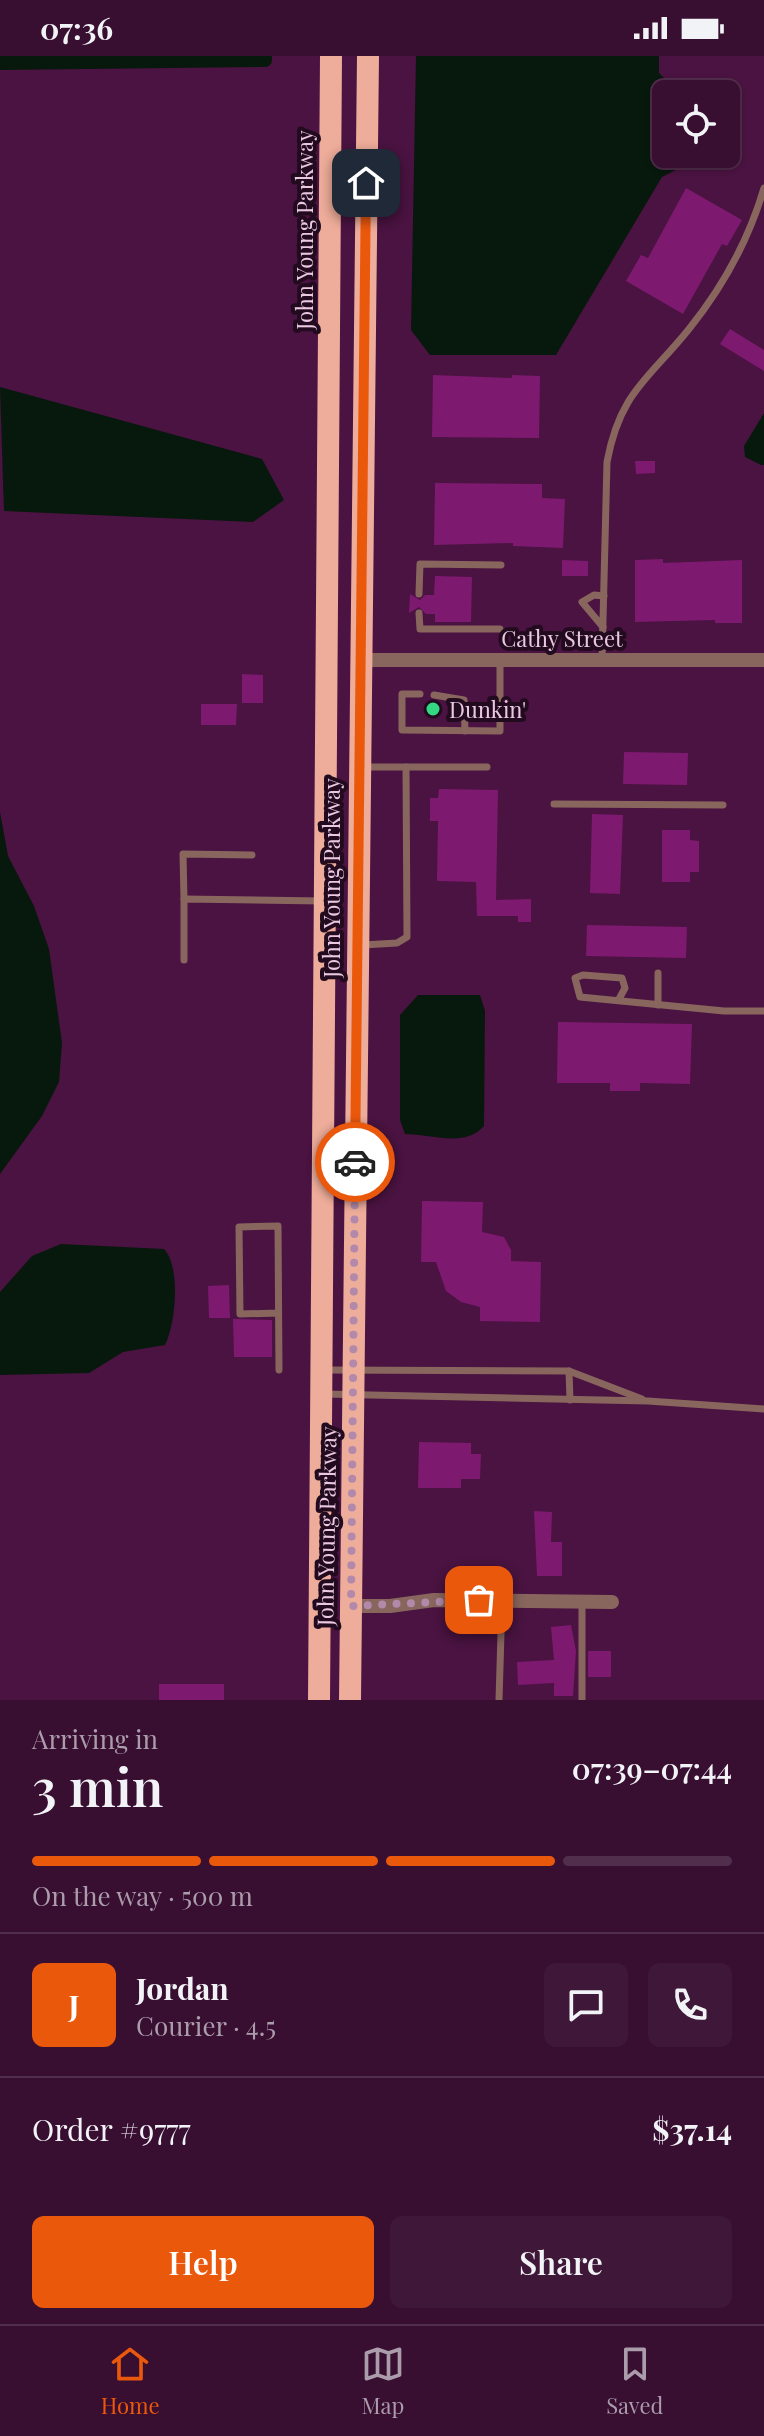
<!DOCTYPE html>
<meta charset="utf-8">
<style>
:root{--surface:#380e31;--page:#3f1739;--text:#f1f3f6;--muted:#ab9cab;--line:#522e4d;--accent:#ea580c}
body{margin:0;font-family:"Playfair Display",serif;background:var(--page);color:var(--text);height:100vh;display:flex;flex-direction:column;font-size:30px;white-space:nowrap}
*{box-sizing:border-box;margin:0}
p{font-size:26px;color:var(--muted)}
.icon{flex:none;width:44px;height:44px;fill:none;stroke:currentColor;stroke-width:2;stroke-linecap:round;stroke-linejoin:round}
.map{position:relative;height:1644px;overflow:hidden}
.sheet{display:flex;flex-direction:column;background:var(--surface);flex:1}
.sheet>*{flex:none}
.controls{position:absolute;left:652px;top:24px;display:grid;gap:16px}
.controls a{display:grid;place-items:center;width:88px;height:88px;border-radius:12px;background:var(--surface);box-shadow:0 2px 6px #0004,0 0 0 2px var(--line);font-size:40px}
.pin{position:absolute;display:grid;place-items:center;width:68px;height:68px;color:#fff;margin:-34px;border-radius:16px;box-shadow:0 4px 12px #0006}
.courier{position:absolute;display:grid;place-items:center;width:80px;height:80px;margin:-40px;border:6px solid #ea580c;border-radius:50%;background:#fff;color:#222;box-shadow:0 2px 10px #0007}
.headline em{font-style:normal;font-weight:600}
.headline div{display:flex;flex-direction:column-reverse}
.headline{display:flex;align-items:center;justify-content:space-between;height:136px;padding:0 32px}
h1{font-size:52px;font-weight:600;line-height:60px}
.bar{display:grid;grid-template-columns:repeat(4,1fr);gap:12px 8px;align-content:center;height:96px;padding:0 32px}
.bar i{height:10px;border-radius:6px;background:var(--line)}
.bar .selected{background:var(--accent)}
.bar p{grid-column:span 4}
.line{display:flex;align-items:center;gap:20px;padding:0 32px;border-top:2px solid var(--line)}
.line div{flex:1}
.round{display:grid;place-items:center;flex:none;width:84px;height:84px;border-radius:12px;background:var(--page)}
.primary-button{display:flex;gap:16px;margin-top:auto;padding:16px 32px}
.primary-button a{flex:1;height:92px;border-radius:12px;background:var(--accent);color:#fff;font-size:32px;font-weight:600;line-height:92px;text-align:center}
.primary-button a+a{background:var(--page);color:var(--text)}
.status{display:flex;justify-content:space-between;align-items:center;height:56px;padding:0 40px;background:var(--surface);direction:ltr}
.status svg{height:22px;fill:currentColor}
.tab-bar{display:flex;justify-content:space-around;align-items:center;height:112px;border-top:2px solid var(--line);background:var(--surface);font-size:22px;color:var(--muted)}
.tab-bar a{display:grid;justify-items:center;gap:4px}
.tab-bar .selected{color:var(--accent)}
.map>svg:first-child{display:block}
.water{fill:#07180d}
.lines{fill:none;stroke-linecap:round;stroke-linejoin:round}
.canal{stroke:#07180d;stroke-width:14}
.building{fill:#7e1970}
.service{stroke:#88665e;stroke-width:7}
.minor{stroke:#88665e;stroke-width:14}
.trunk{stroke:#eeac9a;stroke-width:22}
.done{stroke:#b289aa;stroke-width:8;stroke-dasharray:0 14.4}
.route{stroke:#ea580c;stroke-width:10}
.poi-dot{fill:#32d882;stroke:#230b1f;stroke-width:3}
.labels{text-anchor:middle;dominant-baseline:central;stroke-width:8;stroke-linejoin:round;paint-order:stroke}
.street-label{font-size:22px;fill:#eac8e2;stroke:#230b1f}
.poi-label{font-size:22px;fill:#eac8e2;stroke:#230b1f;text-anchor:start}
</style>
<div class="status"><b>07:36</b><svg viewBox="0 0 49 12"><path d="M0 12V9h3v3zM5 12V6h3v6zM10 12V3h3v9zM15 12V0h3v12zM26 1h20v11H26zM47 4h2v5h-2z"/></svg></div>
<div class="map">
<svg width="764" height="1644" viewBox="0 0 764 1644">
<rect width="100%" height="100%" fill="#4a1341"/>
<!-- water -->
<g class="water">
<path d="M416 0H659V17C677 35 685 39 710 33L711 38H666V98H695L689 107 662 121 556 299H430L411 274Z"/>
<polygon points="0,331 262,403 284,444 253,466 4,455"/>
<polygon points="764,357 764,409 761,409 745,401 744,390"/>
<polygon points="0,756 8,800 34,850 49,893 62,987 59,1026 42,1060 0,1118"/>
<path d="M418 939H480L485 955 484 1070C465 1092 432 1078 405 1078L400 1064V959Z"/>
<path d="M61 1188 164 1193C181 1211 176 1267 165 1289L123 1296 89 1317 0 1319V1236L32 1200Z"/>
</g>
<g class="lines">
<!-- canal -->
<polyline class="canal" points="0,7 265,4 265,0"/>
</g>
<!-- building -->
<g class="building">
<polygon points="686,132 742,164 727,190 722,188 683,258 626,225 641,199 648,202"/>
<polygon points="730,273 764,294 764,315 720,288"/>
<polygon points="433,319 512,322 512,319 540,320 539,382 432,381"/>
<polygon points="635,405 655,405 655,417 636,418"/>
<polygon points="435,427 542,428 542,442 565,443 563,492 513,490 513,487 434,489"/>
<polygon points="663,503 663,507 742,504 742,567 715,567 715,564 635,566 635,504"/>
<polygon points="562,504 588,505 588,520 562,520"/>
<polygon points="435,520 472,521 471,566 435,566 435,558 426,558 419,551 409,557 410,538 420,544 425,539 434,539"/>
<polygon points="242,618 263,619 263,647 242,647"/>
<polygon points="201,648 237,648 236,669 201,669"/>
<polygon points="624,696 688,697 687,729 623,728"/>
<polygon points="439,733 498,734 496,844 531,843 531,866 518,866 518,860 477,860 476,826 437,825 438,765 430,765 430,742 438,742"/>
<polygon points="592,758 623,759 620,838 590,837"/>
<polygon points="662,774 690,774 690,784 699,785 699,816 690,816 690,826 662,826"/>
<polygon points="587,869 687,871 686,902 586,900"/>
<polygon points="558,966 692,968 690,1028 640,1027 640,1035 610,1035 610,1027 557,1027"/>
<polygon points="422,1145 483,1146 482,1176 504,1181 511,1194 511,1205 541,1206 540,1266 480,1265 480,1251 461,1246 446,1235 436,1206 421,1206"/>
<polygon points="229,1229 230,1262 209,1262 208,1230"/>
<polygon points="233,1263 272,1264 272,1301 234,1301"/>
<polygon points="419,1386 471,1387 471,1398 481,1398 480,1423 461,1423 461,1432 418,1432"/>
<polygon points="534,1455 552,1456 551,1486 562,1486 562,1520 537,1520"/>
<polygon points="571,1569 576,1595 573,1640 554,1640 554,1627 518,1629 517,1606 554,1604 551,1571"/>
<rect x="588" y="1595" width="23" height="26"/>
<rect x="159" y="1628" width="65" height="16"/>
</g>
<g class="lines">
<!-- service -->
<g class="service">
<polyline points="419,538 420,508 501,509"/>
<polyline points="419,557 420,573 500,573"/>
<polyline points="603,571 582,546 594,539 604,540"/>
<path d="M602 604 607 406C620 336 648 324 689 273 722 232 749 183 764 132"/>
<polyline points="420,638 402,638 402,674 500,675 500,604"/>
<polyline points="434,639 464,644 465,675"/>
<polyline points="406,711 487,711"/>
<polyline points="554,748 723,749"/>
<polyline points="184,843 183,798 252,799"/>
<polyline points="363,889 397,887 407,881 406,711 365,711"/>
<polyline points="184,904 184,843 323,845"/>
<polyline points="658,917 658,949"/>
<polyline points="619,943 625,932 622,922 583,919 575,922 580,941 724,955 764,955"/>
<polyline points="278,1257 240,1258 239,1171 278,1170 279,1314"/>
<polyline points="324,1314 569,1315 642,1343"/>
<polyline points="569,1315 570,1344"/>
<polyline points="324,1338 648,1345 764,1353"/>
<polyline points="582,1545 582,1644"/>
<polyline points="499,1644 502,1544"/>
</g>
<!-- minor -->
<g class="minor">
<polyline points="359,604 764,604"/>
<polyline points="351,1550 390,1550 434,1544 612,1546"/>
</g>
<!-- trunk -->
<g class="trunk">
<polyline points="319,1644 331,0"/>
<polyline points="350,1644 368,0"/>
</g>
</g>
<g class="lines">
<!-- done -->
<polyline class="done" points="355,1106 351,1550 479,1544"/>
<!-- route -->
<polyline class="route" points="355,1106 366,127"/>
</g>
<!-- markers -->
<circle class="poi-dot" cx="433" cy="653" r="8"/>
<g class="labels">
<!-- street labels -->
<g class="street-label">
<text transform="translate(304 174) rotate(-90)">John Young Parkway</text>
<text x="562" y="582">Cathy Street</text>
<text transform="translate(331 822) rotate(-90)">John Young Parkway</text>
<text transform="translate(326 1470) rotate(-89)">John Young Parkway</text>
</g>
<!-- poi labels -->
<g class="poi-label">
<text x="449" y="653">Dunkin'</text>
</g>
</g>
</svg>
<div class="controls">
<a><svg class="icon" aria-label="locate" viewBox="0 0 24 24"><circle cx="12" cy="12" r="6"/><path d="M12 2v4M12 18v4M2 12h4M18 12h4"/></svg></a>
</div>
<div class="pin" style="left:479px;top:1544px;background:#ea580c"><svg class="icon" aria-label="bag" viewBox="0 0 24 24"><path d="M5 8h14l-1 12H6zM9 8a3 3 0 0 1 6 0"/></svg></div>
<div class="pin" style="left:366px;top:127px;background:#1f2937"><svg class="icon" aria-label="home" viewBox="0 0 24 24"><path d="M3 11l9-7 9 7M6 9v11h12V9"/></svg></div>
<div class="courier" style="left:355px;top:1106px"><svg class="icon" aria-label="car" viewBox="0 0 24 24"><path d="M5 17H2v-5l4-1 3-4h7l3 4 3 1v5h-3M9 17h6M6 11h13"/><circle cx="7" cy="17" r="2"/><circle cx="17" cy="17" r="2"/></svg></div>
</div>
<section class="sheet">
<div class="headline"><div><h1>3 min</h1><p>Arriving in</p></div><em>07:39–07:44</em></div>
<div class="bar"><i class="selected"></i><i class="selected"></i><i class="selected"></i><i></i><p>On the way · 500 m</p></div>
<div class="line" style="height:144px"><b class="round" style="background:var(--accent);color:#fff">J</b><div><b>Jordan</b><p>Courier · 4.5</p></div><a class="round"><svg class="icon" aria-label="chat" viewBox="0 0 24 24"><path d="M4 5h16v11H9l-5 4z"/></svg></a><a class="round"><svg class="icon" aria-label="phone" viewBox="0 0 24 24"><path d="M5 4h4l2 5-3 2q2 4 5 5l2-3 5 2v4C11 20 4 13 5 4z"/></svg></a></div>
<div class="line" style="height:104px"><div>Order #9777</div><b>$37.14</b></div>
<div class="primary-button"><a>Help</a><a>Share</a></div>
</section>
<nav class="tab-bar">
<a class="selected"><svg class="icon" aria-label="home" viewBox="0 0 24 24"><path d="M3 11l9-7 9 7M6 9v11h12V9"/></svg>Home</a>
<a><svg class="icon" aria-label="map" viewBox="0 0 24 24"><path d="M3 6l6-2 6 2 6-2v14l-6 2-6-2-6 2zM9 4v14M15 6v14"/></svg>Map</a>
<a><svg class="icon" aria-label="saved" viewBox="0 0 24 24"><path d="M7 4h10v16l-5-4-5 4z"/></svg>Saved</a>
</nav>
